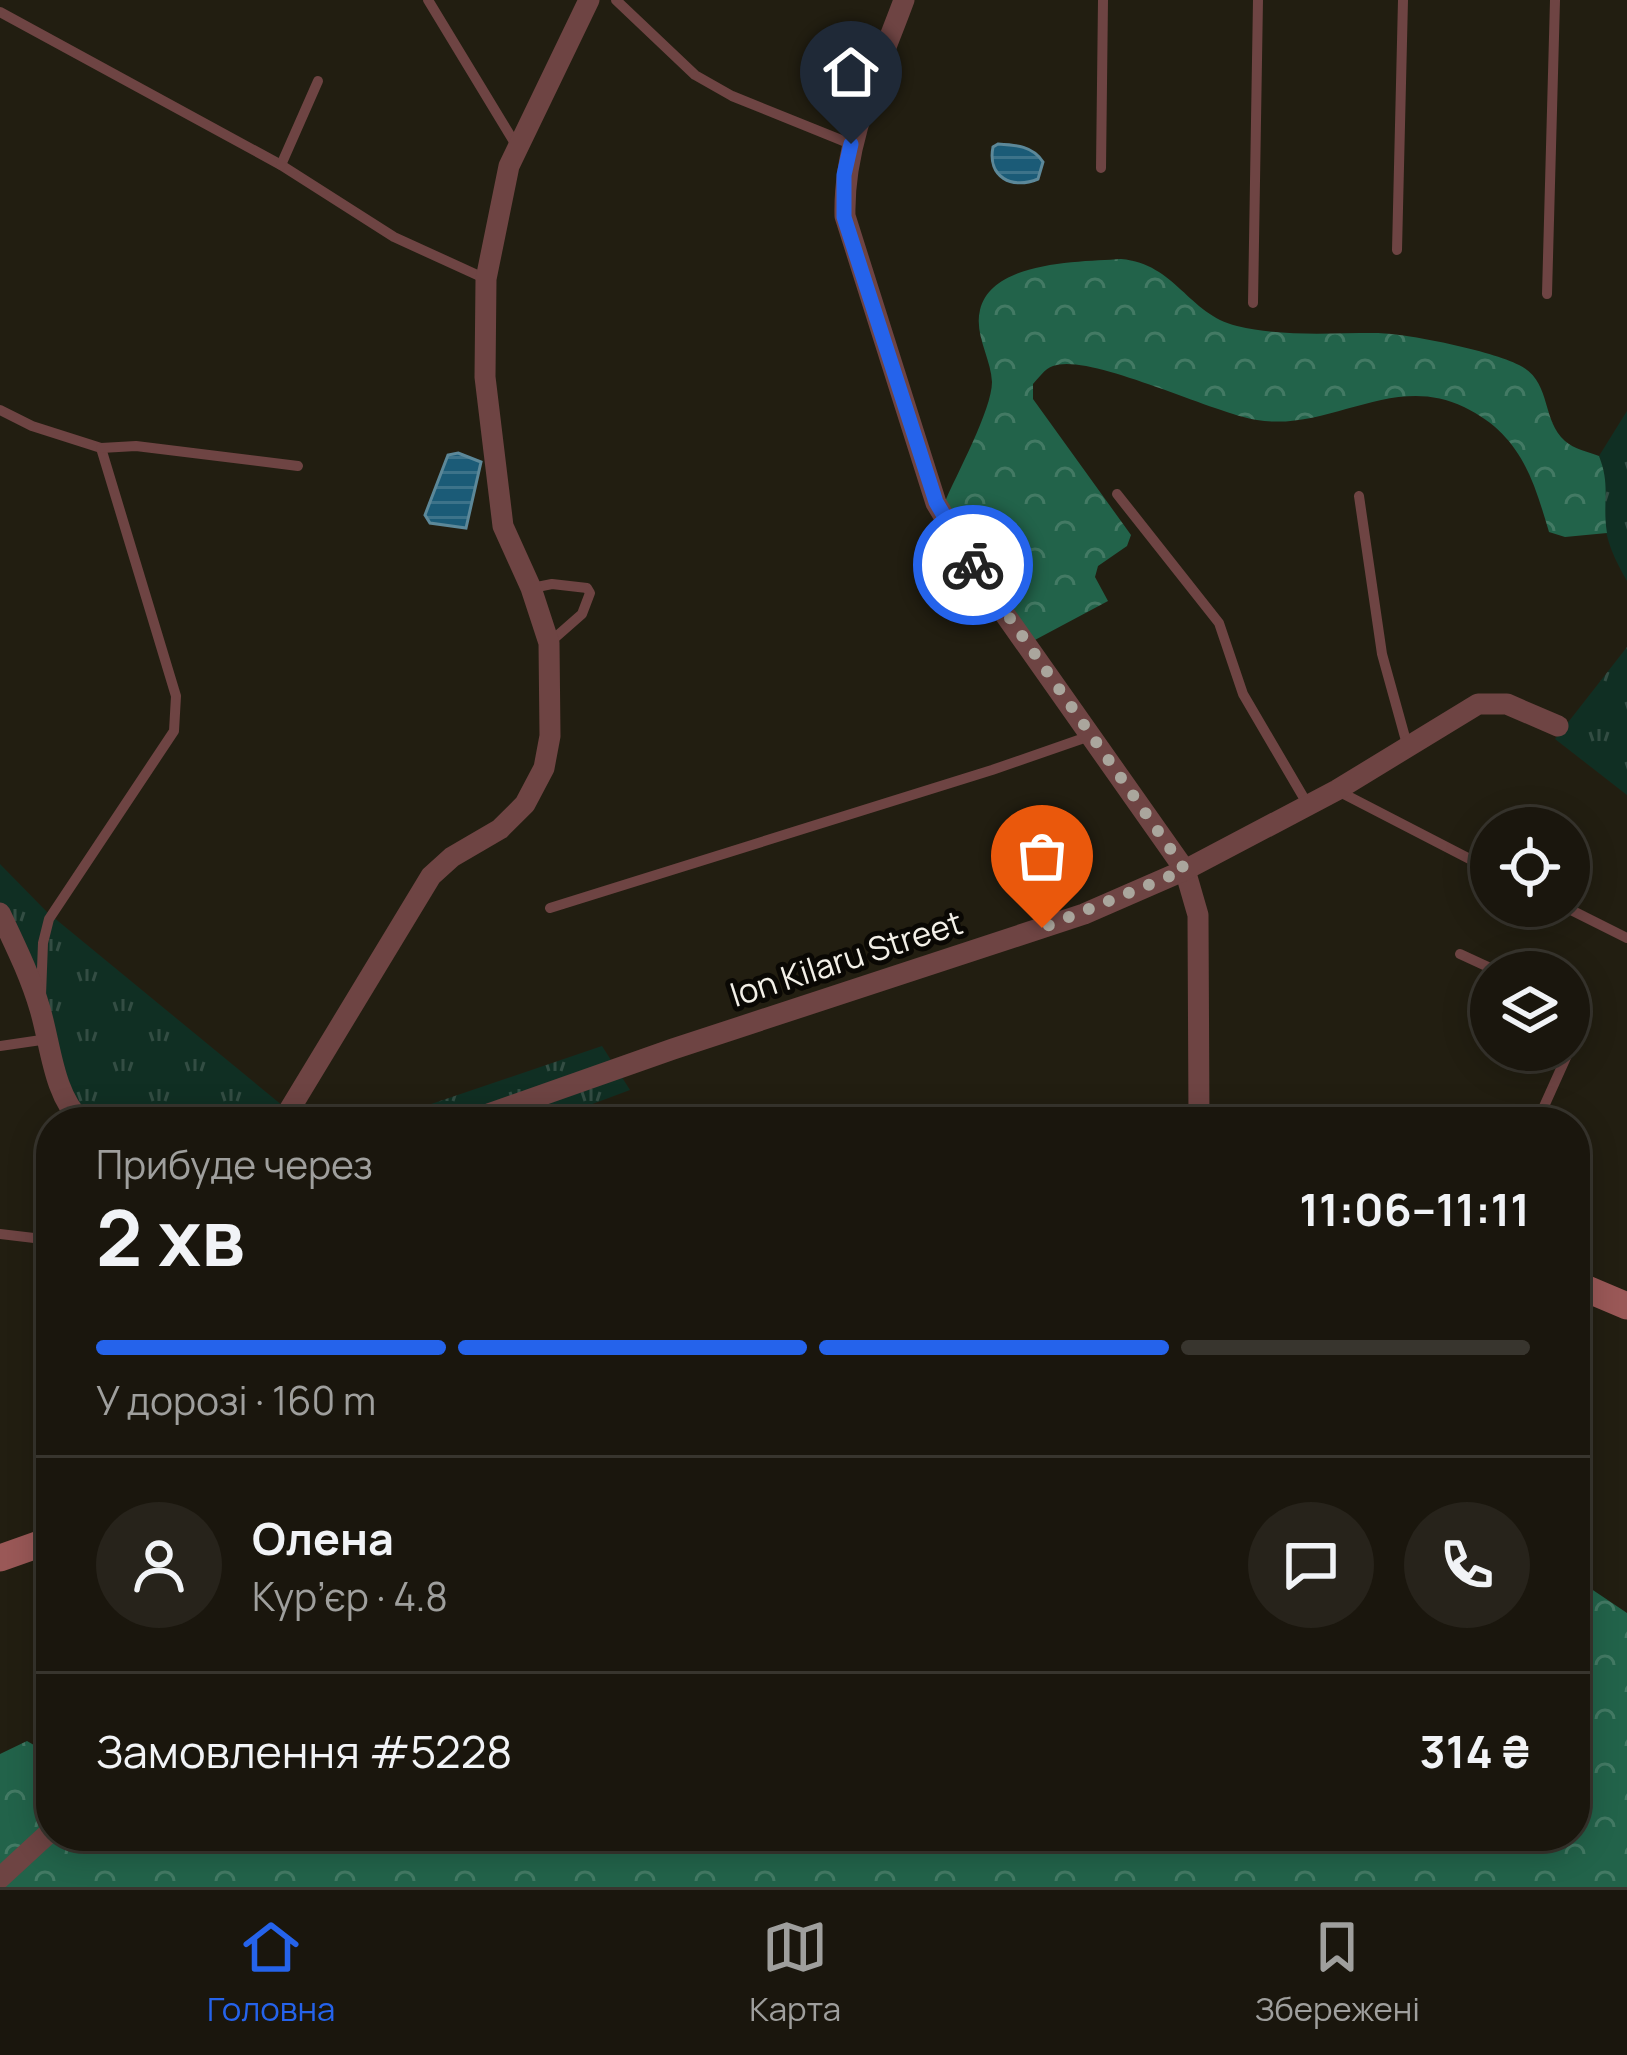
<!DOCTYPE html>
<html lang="uk">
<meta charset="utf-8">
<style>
:root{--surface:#1a160d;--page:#27231b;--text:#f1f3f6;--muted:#9f9f9d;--line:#38352e;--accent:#2563eb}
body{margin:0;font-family:Manrope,sans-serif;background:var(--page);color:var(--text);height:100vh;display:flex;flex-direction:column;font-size:45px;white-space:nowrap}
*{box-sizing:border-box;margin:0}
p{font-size:39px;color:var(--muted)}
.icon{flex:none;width:66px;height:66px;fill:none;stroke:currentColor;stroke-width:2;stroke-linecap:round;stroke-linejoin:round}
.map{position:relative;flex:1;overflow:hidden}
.panel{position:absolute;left:36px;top:1107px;width:1554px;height:744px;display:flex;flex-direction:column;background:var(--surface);border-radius:48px;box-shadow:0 6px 30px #0003,0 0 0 3px var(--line)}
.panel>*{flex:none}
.fabs{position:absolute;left:1470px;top:807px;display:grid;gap:24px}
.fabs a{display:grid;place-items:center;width:120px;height:120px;border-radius:50%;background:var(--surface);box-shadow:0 6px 30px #0003,0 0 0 3px var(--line);font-size:60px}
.pin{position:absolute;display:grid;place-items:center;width:102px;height:102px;color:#fff;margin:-123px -51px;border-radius:50% 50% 50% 0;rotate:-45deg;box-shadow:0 0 12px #0007}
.pin .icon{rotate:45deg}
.courier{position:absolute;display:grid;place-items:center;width:120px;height:120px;margin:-60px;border:9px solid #2563eb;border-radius:50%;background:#fff;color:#222;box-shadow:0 3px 15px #0007}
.overview em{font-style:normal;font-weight:700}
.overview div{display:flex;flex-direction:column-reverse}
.overview{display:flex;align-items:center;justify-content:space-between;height:204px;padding:0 60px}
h1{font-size:78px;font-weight:700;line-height:90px}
.bar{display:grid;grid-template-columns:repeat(4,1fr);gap:18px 12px;align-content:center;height:144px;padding:0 60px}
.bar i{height:15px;border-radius:9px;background:var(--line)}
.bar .selected{background:var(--accent)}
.bar p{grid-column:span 4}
.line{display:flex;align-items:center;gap:30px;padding:0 60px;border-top:3px solid var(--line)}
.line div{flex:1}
.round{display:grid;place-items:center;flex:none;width:126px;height:126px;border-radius:63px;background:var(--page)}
.tab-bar{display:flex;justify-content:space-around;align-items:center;height:168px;border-top:3px solid var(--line);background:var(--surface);font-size:33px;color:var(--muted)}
.tab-bar a{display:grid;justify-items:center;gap:6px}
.tab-bar .selected{color:var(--accent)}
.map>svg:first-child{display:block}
.grass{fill:url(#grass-tufts)}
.forest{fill:url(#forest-crowns)}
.water{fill:url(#water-rules);stroke:#5c8899;stroke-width:3}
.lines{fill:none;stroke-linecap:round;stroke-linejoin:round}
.lane{stroke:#6e4443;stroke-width:10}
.street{stroke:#6e4443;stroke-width:21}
.secondary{stroke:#9a5857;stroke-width:27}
.done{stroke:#aaa69d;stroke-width:12;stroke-dasharray:0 21.6}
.route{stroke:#2563eb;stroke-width:15}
.labels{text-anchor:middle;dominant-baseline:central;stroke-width:10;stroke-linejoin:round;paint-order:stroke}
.street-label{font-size:33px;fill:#f3f0e8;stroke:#0a0804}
</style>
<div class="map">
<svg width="1627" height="1887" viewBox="0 0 1627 1887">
<defs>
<pattern id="grass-tufts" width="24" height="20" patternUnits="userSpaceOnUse" patternTransform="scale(3)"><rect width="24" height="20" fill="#102f23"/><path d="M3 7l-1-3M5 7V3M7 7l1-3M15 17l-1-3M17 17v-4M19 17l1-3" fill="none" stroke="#334d43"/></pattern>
<pattern id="forest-crowns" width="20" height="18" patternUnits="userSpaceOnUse" patternTransform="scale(3)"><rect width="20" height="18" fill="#22634a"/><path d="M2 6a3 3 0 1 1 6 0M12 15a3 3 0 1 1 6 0" fill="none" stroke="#437a64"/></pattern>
<pattern id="water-rules" width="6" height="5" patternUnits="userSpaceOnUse" patternTransform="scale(3)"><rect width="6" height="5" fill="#1b5b77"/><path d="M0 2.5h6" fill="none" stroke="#3d738a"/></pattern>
</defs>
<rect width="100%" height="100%" fill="#221e11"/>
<!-- grass -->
<g class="grass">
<path d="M1627 411V581C1615 560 1605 540 1604 515 1603 492 1608 479 1599 456Z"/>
<polygon points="1627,647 1627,795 1555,739"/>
<polygon points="0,864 47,912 283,1106 290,1122 65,1122 15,962 0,932"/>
<polygon points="602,1046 630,1090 544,1122 378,1122"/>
</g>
<!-- forest -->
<g class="forest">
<path d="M1121 259C1176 264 1188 314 1237 326 1284 337 1328 333 1375 333 1406 333 1492 351 1519 365 1552 381 1541 420 1565 441 1574 449 1588 452 1599 456 1611 486 1602 502 1607 533L1565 537 1549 532C1533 478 1520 434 1464 407 1393 372 1329 432 1257 420 1210 412 1088 352 1053 366 1045 368 1038 379 1033 384V399L1131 535 1127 546 1098 566 1095 577 1108 601 1033 641 944 504C956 475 992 410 992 382 991 358 974 335 980 310 992 260 1082 262 1121 259Z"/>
<polygon points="1575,1578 1627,1613 1627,1887 0,1887 0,1754 27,1741 51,1755 51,1836 1575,1836"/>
</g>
<!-- water -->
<g class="water">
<path d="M998 144C1016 145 1033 146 1043 162L1038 179C1012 190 987 177 993 147Z"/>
<polygon points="458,453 481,462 466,528 430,523 425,515 448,455"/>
</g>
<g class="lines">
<!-- lane -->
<g class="lane">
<polyline points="428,0 516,145"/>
<polyline points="616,0 695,75 732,96 851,144"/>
<polyline points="0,12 281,165 394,237 486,279"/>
<polyline points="281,165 318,81"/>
<polyline points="1101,168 1103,0"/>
<polyline points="1397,250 1403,0"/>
<polyline points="1547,294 1555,0"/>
<polyline points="1253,303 1258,0"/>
<polyline points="0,410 32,426 101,448 176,696 174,731 49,919 43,943 41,995"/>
<polyline points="101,448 136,446 298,466"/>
<polyline points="1117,494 1219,623 1243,694 1308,805"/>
<polyline points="1359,496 1382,654 1408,748"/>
<polyline points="532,588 552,584 587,588 590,593 582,614 549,643"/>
<polyline points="1340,792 1491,870"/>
<polyline points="1563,906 1627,938"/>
<polyline points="550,908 992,770 1090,736"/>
<polyline points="1460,954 1499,972"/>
<polyline points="0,1046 48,1039"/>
<polyline points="1537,1122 1586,1013 1569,1005"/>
<polyline points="0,1234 51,1240"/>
</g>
<!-- street -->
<g class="street">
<path d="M904 0C878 71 843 140 845 216L936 503 992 596 1185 870 1198 915 1199 1122"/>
<path d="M0 913C15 945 30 975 40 1009 51 1046 53 1094 82 1122"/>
<polyline points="282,1122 431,876 452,857 500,829 525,804 544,768 550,736 549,643 531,588 503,526 485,377 486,279 509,166 589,0"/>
<polyline points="466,1122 673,1049 1084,914 1185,870 1337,790 1478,704 1507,704 1558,726"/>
<polyline points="0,1878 51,1831"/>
</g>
<!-- secondary -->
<g class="secondary">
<polyline points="1575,1284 1627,1306"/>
<polyline points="0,1558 51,1540"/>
</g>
</g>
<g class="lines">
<!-- done -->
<polyline class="done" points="973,565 1185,870 1042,928"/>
<!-- route -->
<polyline class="route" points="851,144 844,175 844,217 936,502 973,565"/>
</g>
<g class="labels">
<!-- street labels -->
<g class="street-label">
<text transform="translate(846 958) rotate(-18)">Ion Kilaru Street</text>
</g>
</g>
</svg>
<div class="fabs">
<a><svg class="icon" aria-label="locate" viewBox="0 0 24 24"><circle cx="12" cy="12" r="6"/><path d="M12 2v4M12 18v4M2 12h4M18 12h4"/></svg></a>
<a><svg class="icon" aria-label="layers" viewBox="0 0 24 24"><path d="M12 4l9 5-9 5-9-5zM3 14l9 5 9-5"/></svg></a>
</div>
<div class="pin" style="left:1042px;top:928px;background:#ea580c"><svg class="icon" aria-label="bag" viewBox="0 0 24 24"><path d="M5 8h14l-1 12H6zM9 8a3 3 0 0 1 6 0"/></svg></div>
<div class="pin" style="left:851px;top:144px;background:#1f2937"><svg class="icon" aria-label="home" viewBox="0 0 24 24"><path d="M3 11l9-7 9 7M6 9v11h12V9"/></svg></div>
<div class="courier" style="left:973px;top:565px"><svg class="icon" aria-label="bike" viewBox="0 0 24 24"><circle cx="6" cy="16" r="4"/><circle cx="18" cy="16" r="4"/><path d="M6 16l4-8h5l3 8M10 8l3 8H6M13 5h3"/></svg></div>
<section class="panel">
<div class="overview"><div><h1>2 хв</h1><p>Прибуде через</p></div><em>11:06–11:11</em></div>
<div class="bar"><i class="selected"></i><i class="selected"></i><i class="selected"></i><i></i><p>У дорозі · 160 m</p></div>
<div class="line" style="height:216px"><a class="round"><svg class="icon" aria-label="person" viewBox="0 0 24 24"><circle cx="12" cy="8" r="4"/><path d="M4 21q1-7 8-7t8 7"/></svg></a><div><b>Олена</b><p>Кур’єр · 4.8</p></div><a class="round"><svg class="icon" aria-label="chat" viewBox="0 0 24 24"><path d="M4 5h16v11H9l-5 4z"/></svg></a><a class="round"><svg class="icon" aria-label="phone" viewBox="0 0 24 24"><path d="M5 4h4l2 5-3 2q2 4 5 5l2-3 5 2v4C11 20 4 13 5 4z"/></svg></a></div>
<div class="line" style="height:156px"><div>Замовлення #5228</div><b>314 ₴</b></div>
</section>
</div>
<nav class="tab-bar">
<a class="selected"><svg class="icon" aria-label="home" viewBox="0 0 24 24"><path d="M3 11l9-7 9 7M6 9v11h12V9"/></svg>Головна</a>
<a><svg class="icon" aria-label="map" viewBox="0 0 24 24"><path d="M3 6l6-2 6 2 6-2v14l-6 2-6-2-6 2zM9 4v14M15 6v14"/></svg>Карта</a>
<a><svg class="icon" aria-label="saved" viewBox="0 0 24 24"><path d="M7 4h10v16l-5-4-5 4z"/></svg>Збережені</a>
</nav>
